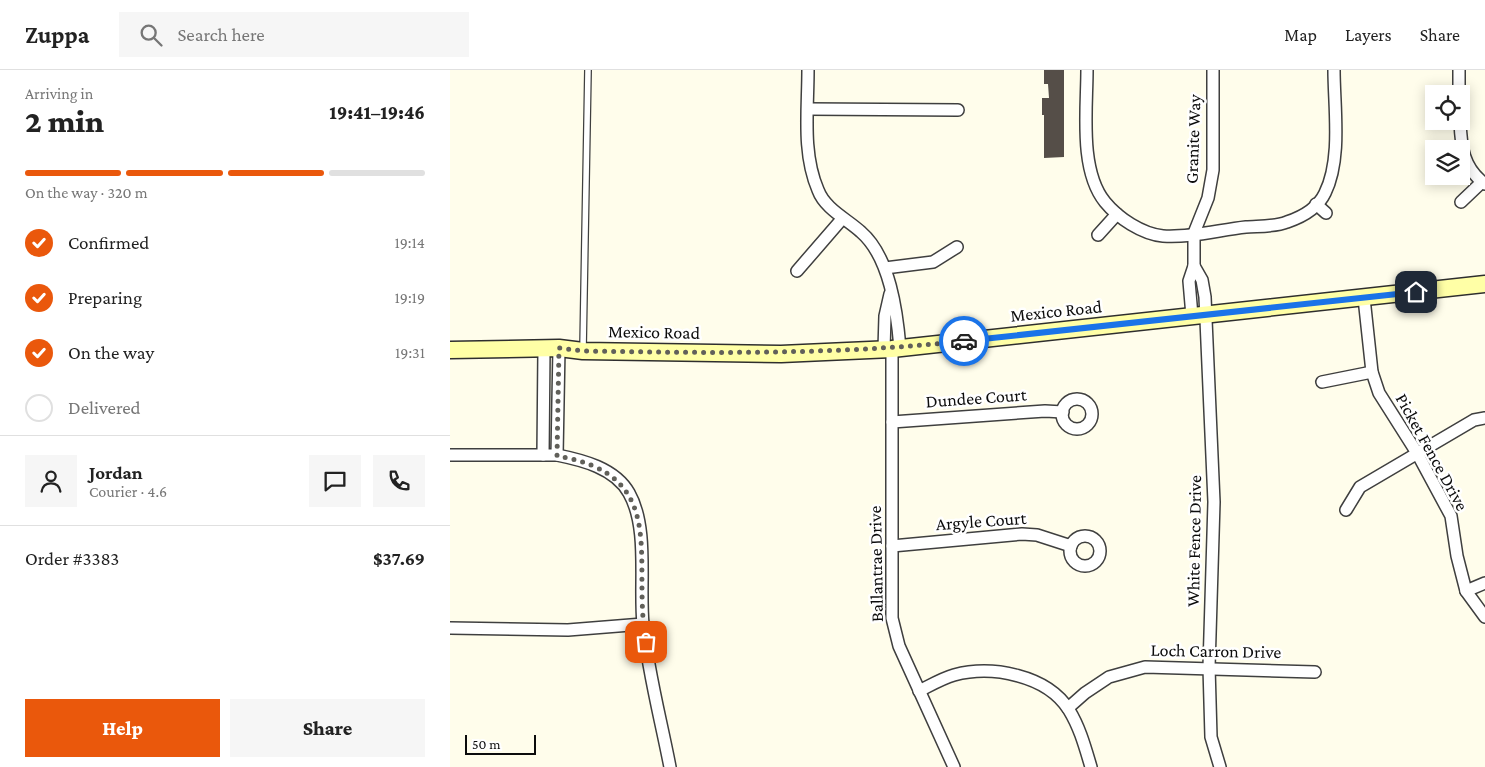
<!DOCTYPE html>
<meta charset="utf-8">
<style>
:root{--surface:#fff;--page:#f6f6f6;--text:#222;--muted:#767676;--line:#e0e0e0;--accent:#ea580c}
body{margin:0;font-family:"Crimson Pro",serif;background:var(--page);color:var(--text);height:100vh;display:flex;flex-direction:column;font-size:19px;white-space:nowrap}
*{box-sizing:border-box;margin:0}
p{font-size:16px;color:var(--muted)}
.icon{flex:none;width:28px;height:28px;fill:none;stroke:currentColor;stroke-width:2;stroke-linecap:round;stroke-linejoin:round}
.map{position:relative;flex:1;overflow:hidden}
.side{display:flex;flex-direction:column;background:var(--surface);width:450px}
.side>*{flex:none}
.tools{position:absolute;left:975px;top:15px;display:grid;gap:10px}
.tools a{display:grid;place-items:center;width:45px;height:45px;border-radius:0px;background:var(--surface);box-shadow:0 2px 12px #0003;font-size:25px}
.scale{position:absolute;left:15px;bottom:12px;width:71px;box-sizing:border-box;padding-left:5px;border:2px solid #0c0c0c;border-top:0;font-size:14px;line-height:18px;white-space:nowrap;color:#0c0c0c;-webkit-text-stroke:4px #fff;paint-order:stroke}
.pin{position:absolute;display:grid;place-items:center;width:42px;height:42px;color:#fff;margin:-21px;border-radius:10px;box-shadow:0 2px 8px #0006}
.courier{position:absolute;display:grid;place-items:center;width:50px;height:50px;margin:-25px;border:4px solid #1a73e8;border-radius:50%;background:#fff;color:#222;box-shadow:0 1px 6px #0007}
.head em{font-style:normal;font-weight:800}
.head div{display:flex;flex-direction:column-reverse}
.head{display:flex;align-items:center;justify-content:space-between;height:85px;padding:0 25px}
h1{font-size:32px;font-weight:800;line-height:38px}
.bar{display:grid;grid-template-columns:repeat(4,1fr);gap:8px 5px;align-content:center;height:60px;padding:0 25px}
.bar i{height:6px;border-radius:4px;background:var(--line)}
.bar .current{background:var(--accent)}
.bar p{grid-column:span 4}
.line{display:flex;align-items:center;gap:12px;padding:0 25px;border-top:1px solid var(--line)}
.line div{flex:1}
.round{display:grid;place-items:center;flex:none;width:52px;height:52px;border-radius:0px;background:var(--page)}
ol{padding:0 25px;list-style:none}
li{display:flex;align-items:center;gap:15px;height:55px}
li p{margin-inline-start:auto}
li .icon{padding:5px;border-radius:50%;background:var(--accent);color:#fff;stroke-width:4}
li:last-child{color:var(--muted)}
li i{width:28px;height:28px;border:2px solid var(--line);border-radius:50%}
.button{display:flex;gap:10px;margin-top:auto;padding:10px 25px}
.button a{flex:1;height:58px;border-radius:0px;background:var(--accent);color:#fff;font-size:20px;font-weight:800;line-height:58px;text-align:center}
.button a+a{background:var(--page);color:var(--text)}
header{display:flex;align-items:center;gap:30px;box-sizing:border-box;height:70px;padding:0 25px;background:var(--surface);border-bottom:1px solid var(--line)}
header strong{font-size:24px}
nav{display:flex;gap:28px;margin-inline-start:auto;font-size:18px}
.search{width:350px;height:45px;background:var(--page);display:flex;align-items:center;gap:12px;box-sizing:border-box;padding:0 18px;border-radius:0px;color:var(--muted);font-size:19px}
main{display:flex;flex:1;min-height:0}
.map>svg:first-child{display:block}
.building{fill:#554e48}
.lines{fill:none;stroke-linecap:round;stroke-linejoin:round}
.lane-casing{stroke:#3f3f3f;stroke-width:8}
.street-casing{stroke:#3f3f3f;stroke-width:14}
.secondary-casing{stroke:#2e2e2e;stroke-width:19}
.lane{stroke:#fff;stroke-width:5.5}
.street{stroke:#fff;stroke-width:11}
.secondary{stroke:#ffffa6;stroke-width:16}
.done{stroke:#61605a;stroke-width:5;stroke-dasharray:0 9}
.route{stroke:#1a73e8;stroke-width:6}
.labels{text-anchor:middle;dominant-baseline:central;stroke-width:5;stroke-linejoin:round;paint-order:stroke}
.street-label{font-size:18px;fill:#0c0c0c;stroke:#fff}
</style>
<header>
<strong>Zuppa</strong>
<div class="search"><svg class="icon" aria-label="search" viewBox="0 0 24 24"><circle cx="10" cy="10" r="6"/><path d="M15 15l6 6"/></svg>Search here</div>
<nav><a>Map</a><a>Layers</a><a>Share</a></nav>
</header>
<main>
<section class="side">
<div class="head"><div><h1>2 min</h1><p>Arriving in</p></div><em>19:41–19:46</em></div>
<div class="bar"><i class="current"></i><i class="current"></i><i class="current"></i><i></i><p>On the way · 320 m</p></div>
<ol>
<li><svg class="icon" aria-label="check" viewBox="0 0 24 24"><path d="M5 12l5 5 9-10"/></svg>Confirmed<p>19:14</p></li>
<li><svg class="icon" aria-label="check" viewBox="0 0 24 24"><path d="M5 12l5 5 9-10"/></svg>Preparing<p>19:19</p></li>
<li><svg class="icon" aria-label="check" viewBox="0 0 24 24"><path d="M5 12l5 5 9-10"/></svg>On the way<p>19:31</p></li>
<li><i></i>Delivered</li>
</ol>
<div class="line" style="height:90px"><a class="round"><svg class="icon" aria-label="person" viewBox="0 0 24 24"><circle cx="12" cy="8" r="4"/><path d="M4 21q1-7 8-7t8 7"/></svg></a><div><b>Jordan</b><p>Courier · 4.6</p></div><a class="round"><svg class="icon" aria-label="chat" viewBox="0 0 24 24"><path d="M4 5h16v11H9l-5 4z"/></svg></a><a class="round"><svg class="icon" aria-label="phone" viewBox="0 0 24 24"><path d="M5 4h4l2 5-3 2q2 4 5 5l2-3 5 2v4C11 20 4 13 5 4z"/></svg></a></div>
<div class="line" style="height:65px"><div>Order #3383</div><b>$37.69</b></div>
<div class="button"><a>Help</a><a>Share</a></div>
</section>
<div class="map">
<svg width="1035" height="697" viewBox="0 0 1035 697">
<rect width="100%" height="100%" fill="#fffdeb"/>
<!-- building -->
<polygon class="building" points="594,0 614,0 614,87 594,88 594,45 592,45 592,28 599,28 598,14 594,14"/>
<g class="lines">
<defs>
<polyline id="lane" points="133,279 138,0"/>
<g id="street">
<path d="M358 0C358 40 352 83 368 120 375 139 397 149 411 162 440 187 447 242 450 278"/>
<path d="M637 0C637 39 629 100 655 132 668 148 692 164 713 166 739 168 769 160 796 157 809 156 825 157 837 152 852 147 868 138 875 123 892 89 884 37 884 0"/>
<polyline points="1009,0 1009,24"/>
<polyline points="358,39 508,40"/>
<path d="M1010 51C1011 77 1013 98 1035 114"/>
<polyline points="1011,132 1032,112"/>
<polyline points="866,134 876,143"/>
<polyline points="648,165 667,144"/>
<polyline points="744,196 752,210 755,227 764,432 759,597 761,667 770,697"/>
<polyline points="435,198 483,192 507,177"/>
<polyline points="347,201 392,149"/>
<polyline points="914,228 922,302 929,323 967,383 1001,446 1007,486 1016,521 1035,547"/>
<polyline points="742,246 739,211 744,196 744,163 758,128 763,100 763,0"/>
<polyline points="434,279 435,246 440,224"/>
<polyline points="442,279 442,548 449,576 504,697"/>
<polyline points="872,312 922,302"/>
<circle cx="627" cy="344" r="15"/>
<polyline points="442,352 595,341 613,342"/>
<path d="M0 385H107C132 390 165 398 179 423 199 458 189 515 193 554 198 602 211 650 220 697"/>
<polyline points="93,385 94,279"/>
<polyline points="107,385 109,278"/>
<polyline points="896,440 910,417 1024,350 1035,348"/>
<circle cx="635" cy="481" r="15"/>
<polyline points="442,476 572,464 587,465 621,476"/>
<polyline points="1016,521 1035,513"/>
<polyline points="0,558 118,560 193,554"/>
<path d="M469 621C481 615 493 608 504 605 542 595 597 605 619 640 630 658 635 677 641 697"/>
<polyline points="618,638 635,623 659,607 695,597 865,602"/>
</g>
<polyline id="secondary" points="0,280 109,278 133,281 331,284 442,279 1035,214"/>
</defs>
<!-- lane casing -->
<use href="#lane" class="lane-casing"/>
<!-- street casing -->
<use href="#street" class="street-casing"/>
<!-- secondary casing -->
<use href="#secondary" class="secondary-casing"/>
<!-- lane -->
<use href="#lane" class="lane"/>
<!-- street -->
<use href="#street" class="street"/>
<!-- secondary -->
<use href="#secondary" class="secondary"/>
</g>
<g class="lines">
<!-- done -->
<path class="done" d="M196 572C181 489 222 405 107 386L109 278 133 281C261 283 386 285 514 271"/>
<!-- route -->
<polyline class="route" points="514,271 966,222"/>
</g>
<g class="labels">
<!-- street labels -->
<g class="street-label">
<text transform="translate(743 69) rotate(-88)">Granite Way</text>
<text transform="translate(606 241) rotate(-6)">Mexico Road</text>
<text transform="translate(204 262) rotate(1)">Mexico Road</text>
<text transform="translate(526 328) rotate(-4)">Dundee Court</text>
<text transform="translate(982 382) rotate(61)">Picket Fence Drive</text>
<text transform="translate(531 451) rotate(-4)">Argyle Court</text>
<text transform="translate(744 471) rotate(-89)">White Fence Drive</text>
<text transform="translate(426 494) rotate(-91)">Ballantrae Drive</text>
<text transform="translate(766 581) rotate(1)">Loch Carron Drive</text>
</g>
</g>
</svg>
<div class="tools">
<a><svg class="icon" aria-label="locate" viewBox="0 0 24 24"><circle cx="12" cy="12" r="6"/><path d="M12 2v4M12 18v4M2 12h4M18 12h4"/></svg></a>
<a><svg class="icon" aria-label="layers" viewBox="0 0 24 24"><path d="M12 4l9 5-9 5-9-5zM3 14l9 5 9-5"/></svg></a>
</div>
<div class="scale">50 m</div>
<div class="pin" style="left:196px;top:572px;background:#ea580c"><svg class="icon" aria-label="bag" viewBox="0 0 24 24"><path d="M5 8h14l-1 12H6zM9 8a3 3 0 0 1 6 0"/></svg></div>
<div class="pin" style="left:966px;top:222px;background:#1f2937"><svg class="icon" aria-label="home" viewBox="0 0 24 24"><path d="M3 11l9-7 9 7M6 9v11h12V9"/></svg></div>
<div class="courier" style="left:514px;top:271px"><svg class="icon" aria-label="car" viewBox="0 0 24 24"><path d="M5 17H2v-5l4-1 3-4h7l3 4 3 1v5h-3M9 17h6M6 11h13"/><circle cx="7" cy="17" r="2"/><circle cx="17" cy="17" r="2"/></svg></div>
</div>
</main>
